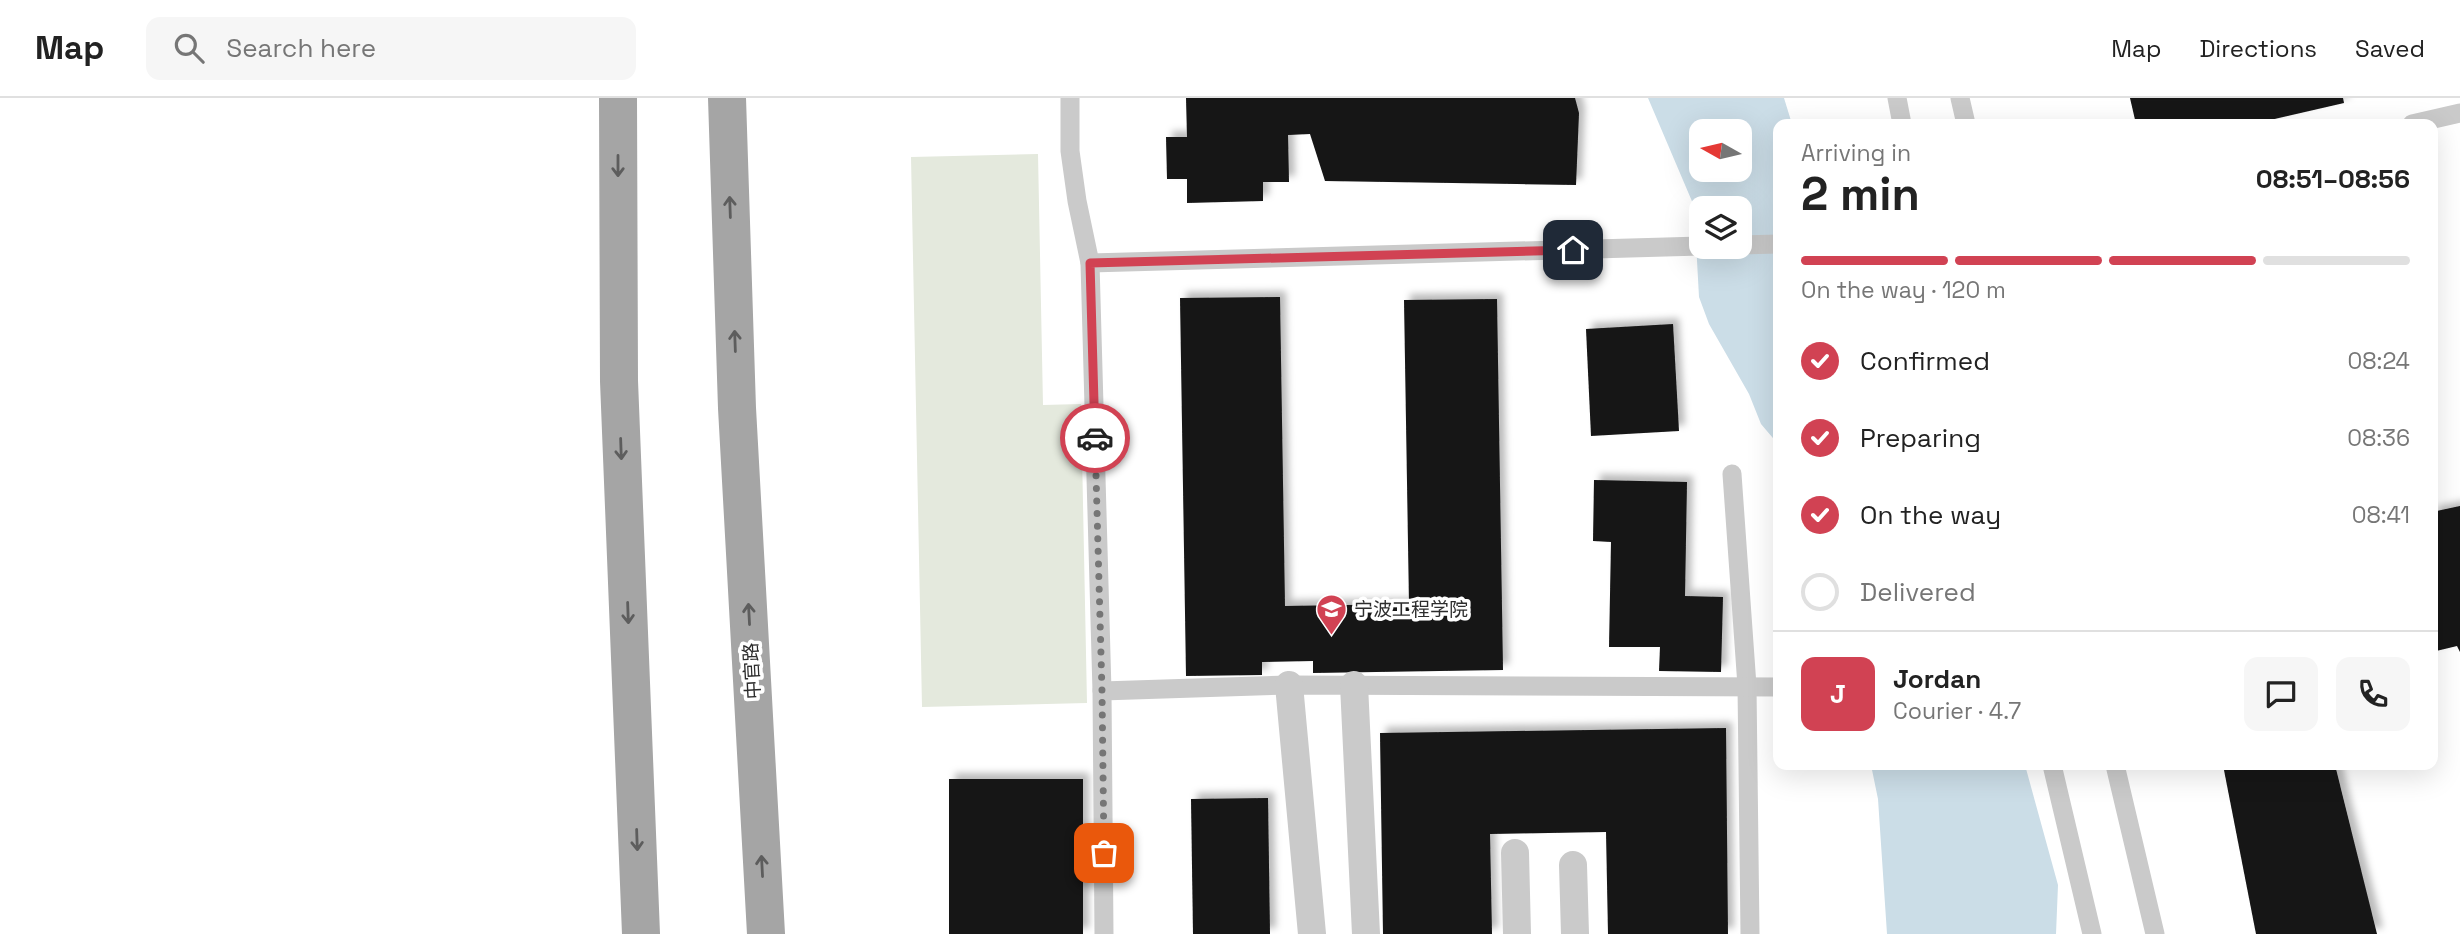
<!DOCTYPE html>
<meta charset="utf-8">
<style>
:root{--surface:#fff;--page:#f6f6f6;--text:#222;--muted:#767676;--line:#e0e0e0;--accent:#d14253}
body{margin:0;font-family:"Space Grotesk","Noto Sans SC",sans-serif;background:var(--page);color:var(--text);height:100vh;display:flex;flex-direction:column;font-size:26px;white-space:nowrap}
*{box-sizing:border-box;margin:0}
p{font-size:23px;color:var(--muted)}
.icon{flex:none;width:38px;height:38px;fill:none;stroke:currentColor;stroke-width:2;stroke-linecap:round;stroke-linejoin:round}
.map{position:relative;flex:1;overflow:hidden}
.sheet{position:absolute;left:1773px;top:21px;width:665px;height:651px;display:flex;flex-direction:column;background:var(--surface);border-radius:14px;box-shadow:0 7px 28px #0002}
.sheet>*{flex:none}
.needle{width:46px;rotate:278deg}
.controls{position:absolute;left:1689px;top:21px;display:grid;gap:14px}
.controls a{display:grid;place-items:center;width:63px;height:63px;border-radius:14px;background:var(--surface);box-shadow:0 7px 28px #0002;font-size:35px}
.pin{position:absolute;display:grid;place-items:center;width:60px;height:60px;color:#fff;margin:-30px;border-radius:14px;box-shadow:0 4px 10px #0006}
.courier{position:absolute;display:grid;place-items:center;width:70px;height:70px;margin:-35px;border:5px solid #d14253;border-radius:50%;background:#fff;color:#222;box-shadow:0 2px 9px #0007}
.overview em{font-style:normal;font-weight:800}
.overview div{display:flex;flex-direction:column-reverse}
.overview{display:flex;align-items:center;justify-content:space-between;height:119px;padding:0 28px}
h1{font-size:46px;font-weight:800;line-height:52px}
.bar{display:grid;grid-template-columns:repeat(4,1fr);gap:10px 7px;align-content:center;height:84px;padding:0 28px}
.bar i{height:9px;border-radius:5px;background:var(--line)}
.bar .current{background:var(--accent)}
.bar p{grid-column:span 4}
.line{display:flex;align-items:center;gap:18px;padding:0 28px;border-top:2px solid var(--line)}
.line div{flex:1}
.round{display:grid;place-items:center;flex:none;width:74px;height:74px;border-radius:14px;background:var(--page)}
ol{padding:0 28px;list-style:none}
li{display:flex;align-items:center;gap:21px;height:77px}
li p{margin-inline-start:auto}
li .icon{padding:7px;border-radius:50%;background:var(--accent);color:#fff;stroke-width:4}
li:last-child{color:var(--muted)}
li i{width:38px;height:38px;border:4px solid var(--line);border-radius:50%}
header{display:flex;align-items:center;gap:42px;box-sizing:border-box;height:98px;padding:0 35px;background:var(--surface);border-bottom:2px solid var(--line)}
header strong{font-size:33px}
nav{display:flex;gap:38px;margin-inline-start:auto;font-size:24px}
.search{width:490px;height:63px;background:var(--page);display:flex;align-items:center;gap:18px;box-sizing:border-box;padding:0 24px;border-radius:14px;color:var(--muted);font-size:26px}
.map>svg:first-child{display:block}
.green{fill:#e4e9dd}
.water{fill:#cbdde7;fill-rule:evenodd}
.building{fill:#141414;filter:url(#shadow)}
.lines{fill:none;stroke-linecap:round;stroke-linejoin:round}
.service{stroke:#cacaca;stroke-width:19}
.pedestrian{stroke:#cacaca;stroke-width:28}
.primary{stroke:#a5a5a5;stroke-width:38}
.oneway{stroke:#5d5d5d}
.done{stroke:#767676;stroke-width:7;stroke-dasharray:0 12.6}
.route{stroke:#d14253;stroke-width:9}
.labels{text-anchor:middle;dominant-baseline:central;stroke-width:7;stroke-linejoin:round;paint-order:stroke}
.poi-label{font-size:19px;fill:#2d2d2d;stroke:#fff;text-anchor:start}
.street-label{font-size:19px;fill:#2d2d2d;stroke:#fff}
</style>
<header>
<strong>Map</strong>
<div class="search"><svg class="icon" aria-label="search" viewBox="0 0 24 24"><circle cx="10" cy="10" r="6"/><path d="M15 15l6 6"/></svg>Search here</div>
<nav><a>Map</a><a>Directions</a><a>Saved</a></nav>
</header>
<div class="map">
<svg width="2460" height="836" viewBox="0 0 2460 836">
<defs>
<filter id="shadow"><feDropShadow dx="6" dy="-6" stdDeviation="3.5" flood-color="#0004"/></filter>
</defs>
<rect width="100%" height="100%" fill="#fff"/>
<!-- green -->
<polygon class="green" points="1038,56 1043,307 1081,306 1087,605 922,609 911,59"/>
<!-- water -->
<g class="water">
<path d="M1648 0H1784L1792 26H1778V346L1761 326 1749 296 1709 226 1699 199 1694 108ZM1701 33H1740V72H1701ZM1701 110H1740V149H1701Z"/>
<polygon points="1871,667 2025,667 2058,787 2056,836 1887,836 1878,701"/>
</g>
<!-- building -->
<g class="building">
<polygon points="1186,0 1575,0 1579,15 1576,87 1325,83 1310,36 1288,37 1289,84 1263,84 1263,103 1187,105 1187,81 1167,81 1166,39 1187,39"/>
<polygon points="2130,0 2343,0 2344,5 2253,26 2136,26"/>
<polygon points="1280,199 1285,508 1409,506 1404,202 1497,201 1503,572 1313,575 1313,563 1262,564 1262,577 1186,578 1180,200"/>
<polygon points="1673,226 1679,333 1591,338 1586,231"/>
<polygon points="1594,382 1687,384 1685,498 1723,499 1721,574 1659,573 1660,549 1609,549 1611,444 1593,443"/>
<polygon points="2460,408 2460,554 2457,548 2432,554 2432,414"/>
<polygon points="1726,630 1728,836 1608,836 1606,734 1490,736 1492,836 1383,836 1380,635"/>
<polygon points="2223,667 2335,667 2377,836 2256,836"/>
<rect x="949" y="681" width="134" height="155"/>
<polygon points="1268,700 1270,836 1193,836 1191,701"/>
</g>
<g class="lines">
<!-- service -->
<g class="service">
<polyline points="1070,0 1070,53 1077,103 1090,165 1102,593"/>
<polyline points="1897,0 1902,26"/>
<polyline points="1960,0 1966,26"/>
<polyline points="2412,26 2460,15"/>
<polyline points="1740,147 1778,146"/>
<polyline points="1090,165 1701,148"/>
<polyline points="1732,376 1747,588 1750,836"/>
<polyline points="2052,667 2092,836"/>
<polyline points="2115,667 2155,836"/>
<polyline points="1104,836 1102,593 1289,587 1778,589"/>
</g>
<!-- pedestrian -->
<g class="pedestrian">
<polyline points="1289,587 1312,836"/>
<polyline points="1354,587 1366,836"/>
<polyline points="1515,755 1517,836"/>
<polyline points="1573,767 1575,836"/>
</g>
<!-- primary -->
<g class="primary">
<polyline points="618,0 619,283 641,836"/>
<polyline points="727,0 737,310 766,836"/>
</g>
</g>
<!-- one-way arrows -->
<defs><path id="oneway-shaft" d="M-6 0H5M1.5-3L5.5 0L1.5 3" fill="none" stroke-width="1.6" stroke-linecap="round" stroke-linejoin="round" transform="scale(1.75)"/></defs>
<g class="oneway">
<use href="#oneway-shaft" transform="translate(618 68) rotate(90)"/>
<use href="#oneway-shaft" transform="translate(730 109) rotate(-92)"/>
<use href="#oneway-shaft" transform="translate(735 243) rotate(-92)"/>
<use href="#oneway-shaft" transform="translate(621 351) rotate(88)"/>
<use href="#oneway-shaft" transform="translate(628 515) rotate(88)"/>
<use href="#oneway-shaft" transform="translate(749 516) rotate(-93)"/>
<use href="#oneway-shaft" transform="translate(637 742) rotate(88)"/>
<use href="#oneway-shaft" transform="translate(762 768) rotate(-93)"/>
</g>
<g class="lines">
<!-- done -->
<polyline class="done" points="1095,340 1102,593 1104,755"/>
<!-- route -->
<polyline class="route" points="1095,340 1090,165 1573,152"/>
</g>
<!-- icons -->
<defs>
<symbol id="university-pin" viewBox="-11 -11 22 30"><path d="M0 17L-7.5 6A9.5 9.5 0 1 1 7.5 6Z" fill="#d14253" stroke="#fff"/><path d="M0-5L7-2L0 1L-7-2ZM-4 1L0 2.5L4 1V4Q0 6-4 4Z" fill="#fff"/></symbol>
</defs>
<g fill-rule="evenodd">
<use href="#university-pin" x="1314" y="494" width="35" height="47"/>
</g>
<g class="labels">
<!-- poi labels -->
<g class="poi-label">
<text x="1354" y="511">宁波工程学院</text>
</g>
<!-- street labels -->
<g class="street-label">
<text transform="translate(752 573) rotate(-93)">中官路</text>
</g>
</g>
</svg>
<div class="controls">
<a><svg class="needle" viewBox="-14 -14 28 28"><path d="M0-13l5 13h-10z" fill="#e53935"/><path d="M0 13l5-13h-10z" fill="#767676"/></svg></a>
<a><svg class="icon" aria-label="layers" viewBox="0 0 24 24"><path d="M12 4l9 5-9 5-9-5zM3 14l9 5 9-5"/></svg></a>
</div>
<div class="pin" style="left:1104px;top:755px;background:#ea580c"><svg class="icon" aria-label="bag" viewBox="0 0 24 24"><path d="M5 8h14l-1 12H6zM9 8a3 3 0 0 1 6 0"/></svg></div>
<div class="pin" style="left:1573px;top:152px;background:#1f2937"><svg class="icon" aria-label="home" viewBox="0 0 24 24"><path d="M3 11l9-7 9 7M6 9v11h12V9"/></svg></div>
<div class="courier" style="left:1095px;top:340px"><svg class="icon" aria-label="car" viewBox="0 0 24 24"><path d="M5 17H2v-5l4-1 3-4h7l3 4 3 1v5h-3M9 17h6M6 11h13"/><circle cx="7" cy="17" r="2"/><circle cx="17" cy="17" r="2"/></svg></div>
<section class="sheet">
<div class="overview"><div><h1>2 min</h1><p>Arriving in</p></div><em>08:51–08:56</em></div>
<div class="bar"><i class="current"></i><i class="current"></i><i class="current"></i><i></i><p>On the way · 120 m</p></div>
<ol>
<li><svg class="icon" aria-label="check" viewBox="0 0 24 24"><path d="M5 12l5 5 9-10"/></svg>Confirmed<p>08:24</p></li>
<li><svg class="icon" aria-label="check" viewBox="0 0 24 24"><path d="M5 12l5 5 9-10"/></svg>Preparing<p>08:36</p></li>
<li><svg class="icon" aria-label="check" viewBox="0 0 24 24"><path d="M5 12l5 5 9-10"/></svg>On the way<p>08:41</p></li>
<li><i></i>Delivered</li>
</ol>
<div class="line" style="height:126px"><b class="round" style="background:var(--accent);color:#fff">J</b><div><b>Jordan</b><p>Courier · 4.7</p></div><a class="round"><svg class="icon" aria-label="chat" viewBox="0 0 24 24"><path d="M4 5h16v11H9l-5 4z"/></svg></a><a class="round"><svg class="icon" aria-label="phone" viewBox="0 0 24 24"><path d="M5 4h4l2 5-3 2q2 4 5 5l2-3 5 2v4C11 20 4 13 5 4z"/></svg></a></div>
</section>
</div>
